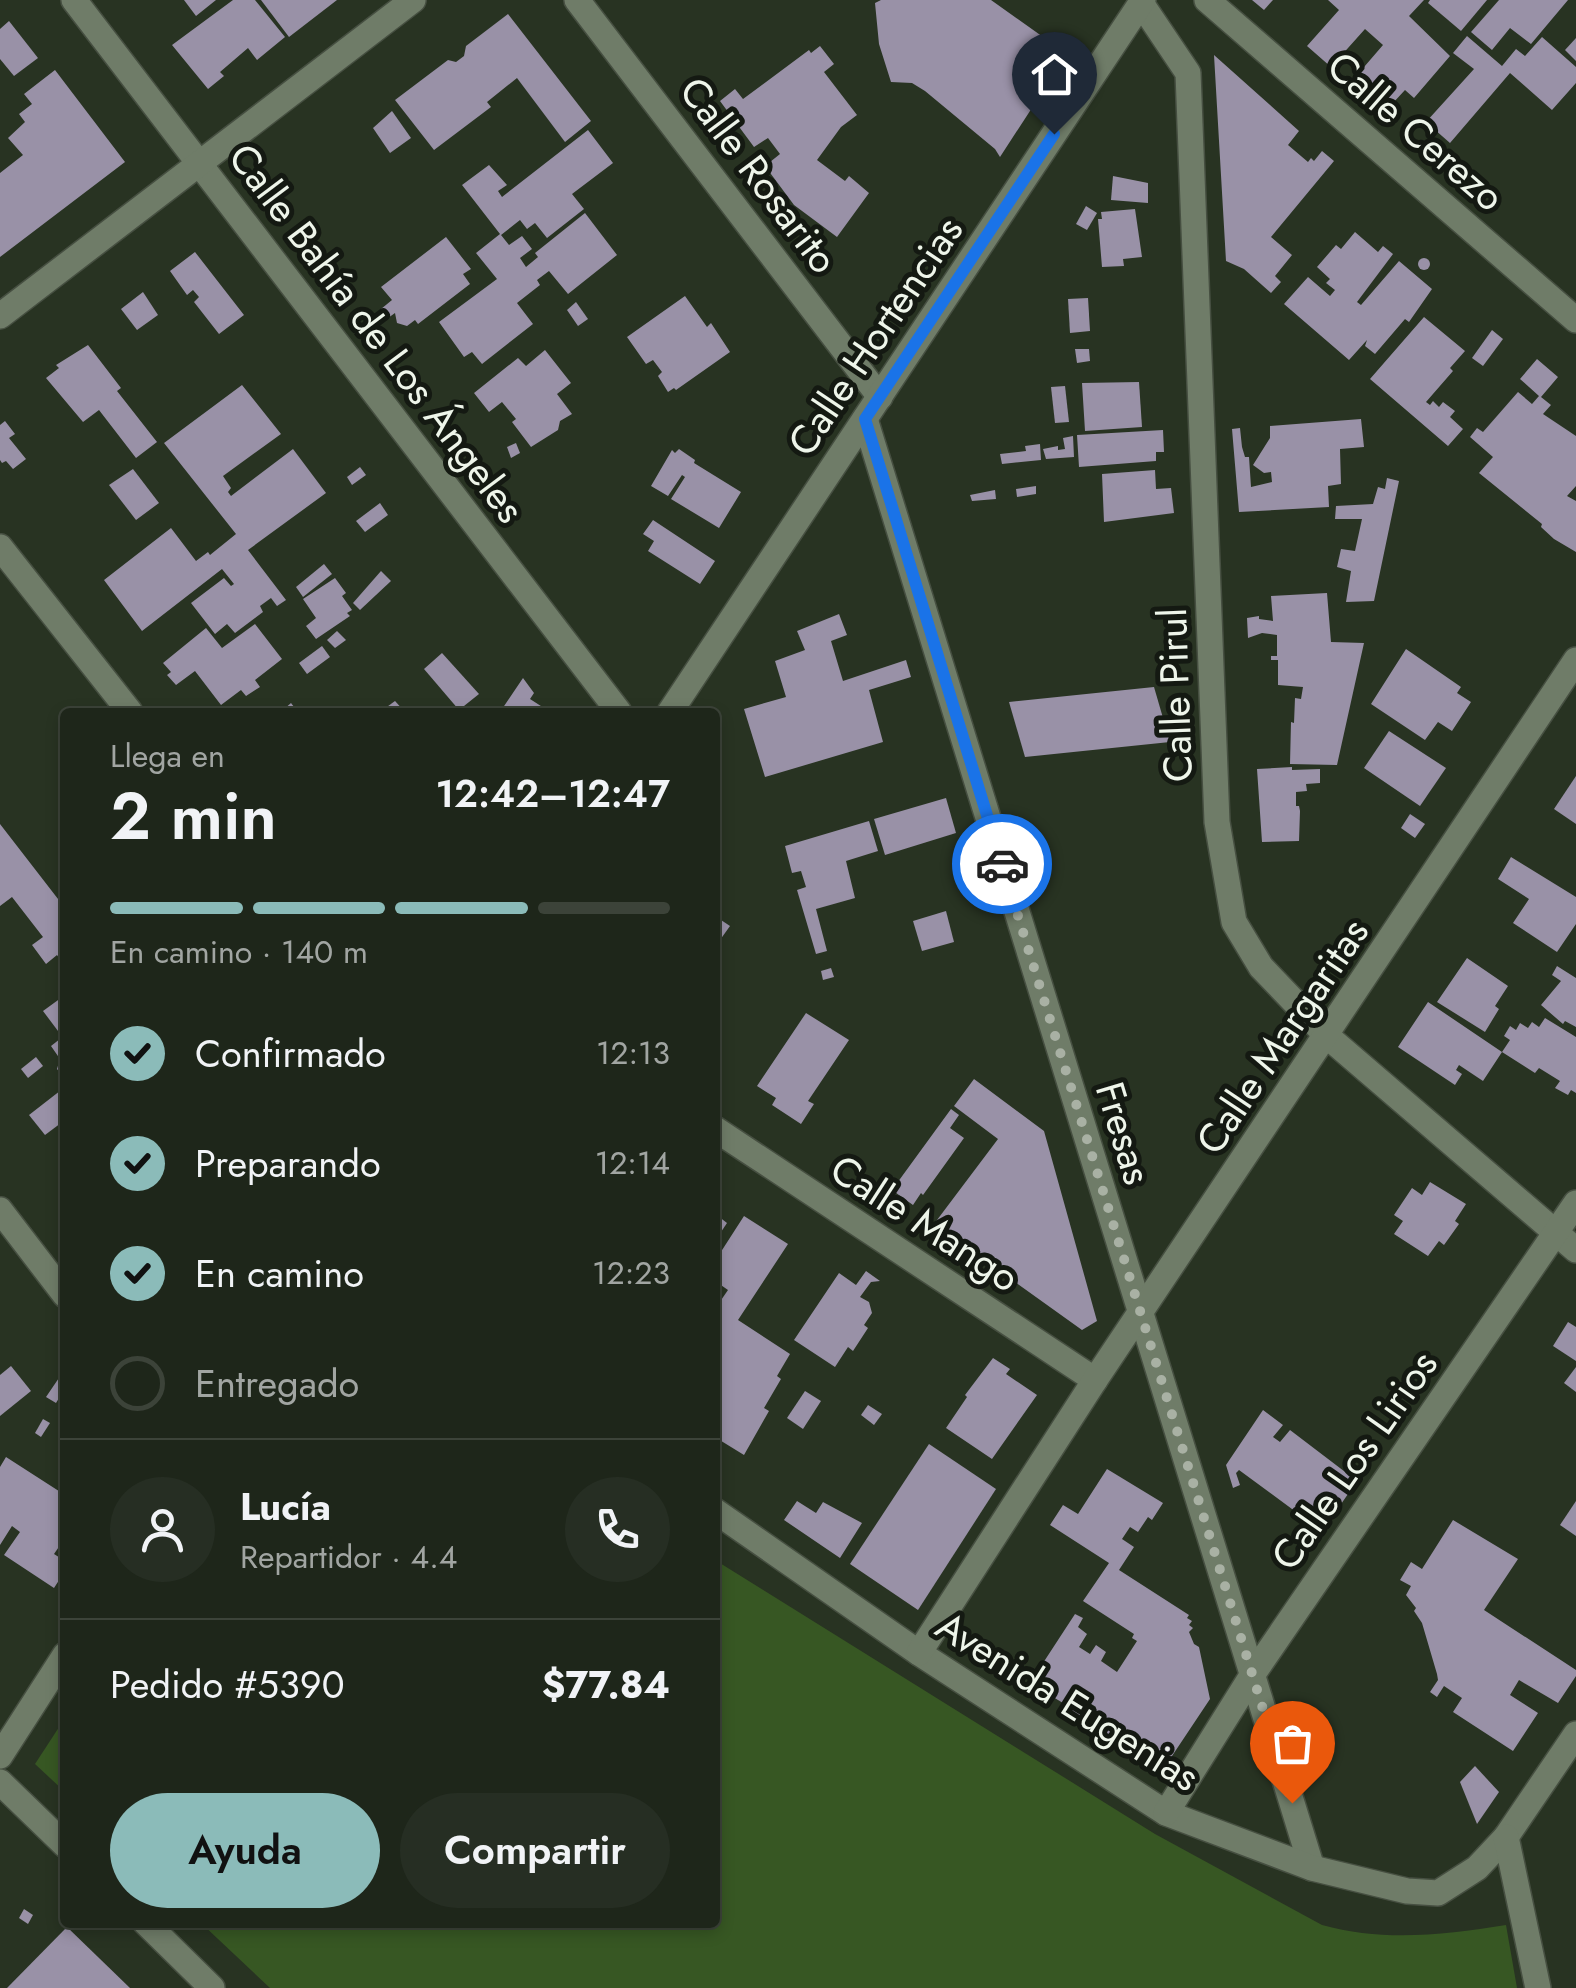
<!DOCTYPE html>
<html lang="es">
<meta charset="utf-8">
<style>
:root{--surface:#1e261a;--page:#262e23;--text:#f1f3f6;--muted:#a1a5a2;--line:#3c4339;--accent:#8bbbb9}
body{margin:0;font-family:Jost,sans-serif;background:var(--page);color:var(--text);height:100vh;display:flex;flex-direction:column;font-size:38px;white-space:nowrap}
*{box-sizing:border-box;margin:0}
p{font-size:32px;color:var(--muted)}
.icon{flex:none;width:55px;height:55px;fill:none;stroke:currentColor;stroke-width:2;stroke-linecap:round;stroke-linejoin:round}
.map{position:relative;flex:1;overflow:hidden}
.side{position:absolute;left:60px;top:708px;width:660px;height:1220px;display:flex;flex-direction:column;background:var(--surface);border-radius:10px;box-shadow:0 5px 15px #0003,0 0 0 2px var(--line)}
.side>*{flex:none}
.pin{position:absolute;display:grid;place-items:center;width:85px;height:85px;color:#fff;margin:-102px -42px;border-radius:50% 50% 50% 0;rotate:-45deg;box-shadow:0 0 10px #0007}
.pin .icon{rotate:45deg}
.courier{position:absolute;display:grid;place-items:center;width:100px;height:100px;margin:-50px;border:8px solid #1a73e8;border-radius:50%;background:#fff;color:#222;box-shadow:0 2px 12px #0007}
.overview em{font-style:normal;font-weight:600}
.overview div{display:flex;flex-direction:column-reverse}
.overview{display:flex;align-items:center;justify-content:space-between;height:170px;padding:0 50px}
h1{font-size:65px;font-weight:600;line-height:75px}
.bar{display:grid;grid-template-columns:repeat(4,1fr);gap:15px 10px;align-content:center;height:120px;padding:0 50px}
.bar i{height:12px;border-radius:8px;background:var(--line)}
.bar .current{background:var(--accent)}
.bar p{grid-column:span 4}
.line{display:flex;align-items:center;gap:25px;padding:0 50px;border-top:2px solid var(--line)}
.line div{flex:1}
.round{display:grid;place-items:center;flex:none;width:105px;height:105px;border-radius:52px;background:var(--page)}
ol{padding:0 50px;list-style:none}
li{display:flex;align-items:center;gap:30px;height:110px}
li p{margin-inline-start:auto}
li .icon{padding:10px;border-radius:50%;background:var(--accent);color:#111;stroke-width:4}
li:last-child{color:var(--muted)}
li i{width:55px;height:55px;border:5px solid var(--line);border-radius:50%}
.button{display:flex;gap:20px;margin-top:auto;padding:20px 50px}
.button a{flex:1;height:115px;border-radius:60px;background:var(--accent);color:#111;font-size:40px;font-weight:600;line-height:115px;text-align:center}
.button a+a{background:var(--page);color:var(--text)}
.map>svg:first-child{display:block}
.green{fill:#375723}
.building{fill:#9991a7}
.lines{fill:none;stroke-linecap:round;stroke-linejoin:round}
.minor-casing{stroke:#464f41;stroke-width:28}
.minor{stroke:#6f7c68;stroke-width:25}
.done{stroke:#a9b1a4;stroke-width:10;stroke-dasharray:0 18}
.route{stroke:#1a73e8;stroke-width:12}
.labels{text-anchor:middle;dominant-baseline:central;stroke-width:10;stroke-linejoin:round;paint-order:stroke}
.street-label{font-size:40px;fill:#eef5ea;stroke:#141912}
</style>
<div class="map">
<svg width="1576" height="1988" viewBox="0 0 1576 1988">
<rect width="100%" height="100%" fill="#283322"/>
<!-- green -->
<g class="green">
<path d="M715 1560 1155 1834 1322 1925C1383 1942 1444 1935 1506 1925L1517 1988H270L201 1923 715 1922Z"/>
<polygon points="65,1718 65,1792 35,1764"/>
</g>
<!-- building -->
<g class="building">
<polygon points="184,0 216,0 196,16"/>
<polygon points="233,0 255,0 285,37 257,60 248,48 220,72 224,76 208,89 172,45"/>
<polygon points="261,0 337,0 289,37"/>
<polygon points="881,0 991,0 1067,54 1000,157 995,149 925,91 912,83 891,82 879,44 875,3"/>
<polygon points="1252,0 1273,0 1264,10"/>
<polygon points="1328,0 1424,0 1409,16 1450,56 1414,98 1405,90 1392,104 1358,74 1383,45 1365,29 1331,67 1307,46 1339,10"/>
<polygon points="1430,0 1487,0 1461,31 1428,3"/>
<polygon points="1499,0 1568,0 1531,44 1510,28 1492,50 1471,32"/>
<polygon points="508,14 591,121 565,142 517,78 487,102 491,107 434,150 395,100 448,60 456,62 464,56 466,46"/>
<polygon points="9,21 38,58 14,76 0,59 0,29"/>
<polygon points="1467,36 1502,66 1516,49 1525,56 1542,37 1576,67 1576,83 1552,110 1510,73 1450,143 1426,122 1474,69 1453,53"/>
<polygon points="1576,38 1576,61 1565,50"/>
<polygon points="820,46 834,64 824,72 857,115 841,127 817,160 845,181 849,176 869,193 837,237 794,205 765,166 780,154 768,138 754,147 720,101 735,89 743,99 809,50 811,53"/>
<polygon points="1214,55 1299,131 1288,145 1308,162 1311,158 1314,161 1322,151 1334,161 1271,237 1292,255 1275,276 1281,282 1271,293 1244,269 1226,261"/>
<polygon points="55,70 125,162 0,257 0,173 23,155 8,138 25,122 19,114 32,104 24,94"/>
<polygon points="392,111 411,138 390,153 373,128"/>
<polygon points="588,130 613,163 572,194 584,209 547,238 535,223 527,229 520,220 501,235 509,245 522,236 532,249 520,258 526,267 538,257 535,253 585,213 617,255 568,294 549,271 537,280 540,285 517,303 533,324 482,364 472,352 464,357 439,322 497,279 476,253 500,234 462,185 489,165 507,185 498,191 502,197"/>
<polygon points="1113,176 1148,183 1148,203 1111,200"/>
<polygon points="1086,206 1097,213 1087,230 1076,224"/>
<polygon points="1135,209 1142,257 1123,259 1124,266 1102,267 1098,219 1102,219 1101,212"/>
<polygon points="1355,232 1378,252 1383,246 1393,254 1357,302 1361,305 1399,261 1432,289 1409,322 1405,319 1375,354 1365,346 1367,340 1349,360 1284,304 1308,277 1330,296 1335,290 1326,283 1330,279 1317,267 1336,245 1341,249"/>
<polygon points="446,237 471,269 463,274 470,284 418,324 415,320 407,326 397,323 395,313 388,318 381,309 392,300 381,287"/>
<polygon points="195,252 244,315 219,334 194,302 199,297 193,290 187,295 170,271"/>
<circle cx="1424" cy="264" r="6"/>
<polygon points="143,292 158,315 137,330 121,309"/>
<polygon points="685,296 707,327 711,323 730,352 676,390 674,388 668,392 658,376 662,372 653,360 646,364 627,337"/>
<polygon points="1088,298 1090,331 1070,333 1068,299"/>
<polygon points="576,302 588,319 578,326 567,310"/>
<polygon points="1424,317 1465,351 1450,368 1453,371 1426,402 1430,405 1433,401 1439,407 1443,402 1455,411 1450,417 1463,429 1448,446 1370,379"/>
<polygon points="1492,330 1503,339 1483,366 1472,358"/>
<polygon points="88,345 121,388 117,391 157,442 136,458 99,410 83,422 46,378 59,368 56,365"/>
<polygon points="1075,349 1089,349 1090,361 1077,363"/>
<polygon points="545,350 571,383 557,394 572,414 560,421 558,430 531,447 512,422 516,419 502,402 489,412 474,393 518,358 526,366"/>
<polygon points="1537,359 1558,377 1541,397 1551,405 1543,414 1576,436 1576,486 1567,496 1576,501 1576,552 1554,539 1541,527 1542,524 1479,473 1493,457 1470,437 1477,428 1483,432 1518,392 1532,404 1539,396 1520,379"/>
<polygon points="1139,382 1142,427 1085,431 1082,383"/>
<polygon points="242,385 281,434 223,476 231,488 228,492 231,496 293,449 326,493 248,550 286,600 277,606 271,598 260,606 263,612 235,633 227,624 215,634 191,603 224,578 231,586 234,584 222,569 142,631 104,580 171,528 196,561 208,552 210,555 236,534 164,443"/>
<polygon points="1065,386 1069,422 1055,423 1051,387"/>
<polygon points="1361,419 1364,447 1340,449 1341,484 1328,486 1329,507 1239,512 1232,429 1240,428 1242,447 1245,457 1249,457 1251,487 1272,482 1271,472 1264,473 1253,465 1270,438 1270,426"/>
<polygon points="5,421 15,434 9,438 26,459 13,469 6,461 2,463 0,460 0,425"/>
<polygon points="1163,430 1164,452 1156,452 1156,461 1079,467 1077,435"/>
<polygon points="1073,436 1074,457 1046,459 1043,449 1058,446 1058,450 1065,449 1063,438"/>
<polygon points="516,443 520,453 511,458 507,447"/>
<polygon points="1040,444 1041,460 1002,464 1000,454 1026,451 1025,446"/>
<polygon points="679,449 695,460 694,463 741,492 719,528 671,499 685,477 682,475 668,496 651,486 672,450 675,453"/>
<polygon points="360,467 366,475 352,485 347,477"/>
<polygon points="133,469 159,503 136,520 109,485"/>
<polygon points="1155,470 1156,489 1171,488 1174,513 1104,522 1102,474"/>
<polygon points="1387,478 1399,481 1374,601 1346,602 1351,571 1337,567 1341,549 1355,551 1362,519 1335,519 1336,506 1373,504 1378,487 1385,489"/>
<polygon points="1036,486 1036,494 1017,497 1016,489"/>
<polygon points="995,490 996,499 972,501 970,495"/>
<polygon points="380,503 388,515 365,532 356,521"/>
<polygon points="653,520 715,561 700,584 648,551 654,541 643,534"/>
<polygon points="324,564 332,574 303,597 296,587"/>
<polygon points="381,571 391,581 360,610 353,603"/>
<polygon points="335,578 346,593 342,596 352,610 347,613 350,616 316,639 306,626 316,618 303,599"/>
<polygon points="1327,593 1331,642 1364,643 1337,765 1290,764 1291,722 1294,723 1295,698 1301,699 1303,687 1278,685 1278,660 1271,660 1271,656 1277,656 1277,635 1262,633 1248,638 1247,618 1259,616 1259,619 1273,621 1271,596"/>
<polygon points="839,614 847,635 831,641 843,681 906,660 911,677 869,690 883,742 765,777 744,709 786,697 775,661 805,650 797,631"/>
<polygon points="255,624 282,659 255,680 260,687 246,696 241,690 221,705 195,671 176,685 167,675 171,672 163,663 206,628 222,648"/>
<polygon points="337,631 346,640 335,648 327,640"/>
<polygon points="322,646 330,657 307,674 299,663"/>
<polygon points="1406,649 1461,687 1457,693 1471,702 1452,731 1438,722 1425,740 1371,704"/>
<polygon points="442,653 479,694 459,710 424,669"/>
<polygon points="523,678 534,693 530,699 544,708 541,712 500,712"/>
<polygon points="1154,687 1170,742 1025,757 1009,702"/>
<polygon points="395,701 405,712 380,712"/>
<polygon points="291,703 298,712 273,712 281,707 283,710"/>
<polygon points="1389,731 1446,768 1420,806 1364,768"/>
<polygon points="1292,767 1292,770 1320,769 1320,783 1306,784 1307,791 1296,792 1296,806 1299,806 1300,811 1299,841 1262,842 1257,769"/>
<polygon points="1576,776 1576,824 1554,809"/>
<polygon points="946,798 956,833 885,855 874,819"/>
<polygon points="1410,814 1425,824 1415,838 1401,828"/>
<polygon points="869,821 878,851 846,861 855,898 816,909 827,951 816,954 797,890 806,887 801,871 792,873 785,846"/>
<polygon points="0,824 65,908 65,966 57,955 46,964 32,945 43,937 12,897 0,906"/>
<polygon points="1511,857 1576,897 1576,924 1557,952 1513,923 1529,899 1498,879"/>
<polygon points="946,911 954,942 922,951 913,921"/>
<polygon points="715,916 730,926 715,947"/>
<polygon points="1467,958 1508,986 1495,1006 1499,1009 1485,1032 1437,1002"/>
<polygon points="1557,966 1576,978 1576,1027 1565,1021 1563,1024 1541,1005 1561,981 1552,975"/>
<polygon points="831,968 834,977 823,980 821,971"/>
<polygon points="65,995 65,1025 58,1031 43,1011"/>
<polygon points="1428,1002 1502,1052 1483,1081 1459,1065 1456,1070 1462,1074 1455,1085 1398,1047"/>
<polygon points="806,1013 849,1040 808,1101 814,1104 801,1124 772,1105 776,1098 757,1086"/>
<polygon points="1545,1018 1576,1037 1576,1093 1571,1090 1568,1095 1555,1088 1560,1081 1539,1068 1535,1073 1502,1052 1510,1040 1504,1036 1510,1026 1516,1030 1520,1023 1528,1028 1532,1022 1539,1027"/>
<polygon points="65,1035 65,1079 57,1069 60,1059 51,1046"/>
<polygon points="36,1057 43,1066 28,1078 21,1069"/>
<polygon points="974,1079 1044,1131 1097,1321 1082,1330 934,1224 998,1139 954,1106"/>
<polygon points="65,1087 65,1120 45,1135 29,1115"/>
<polygon points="951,1109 959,1115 950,1128 964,1138 923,1195 921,1193 913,1205 892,1190"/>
<polygon points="1430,1182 1466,1204 1455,1221 1459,1224 1444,1245 1439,1241 1428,1256 1394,1234 1403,1221 1394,1215 1412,1188 1422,1195"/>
<polygon points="718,1216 727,1223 715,1241 715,1220"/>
<polygon points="744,1216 788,1244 738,1320 790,1354 777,1376 781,1379 764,1408 769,1411 744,1455 718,1439 715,1444 715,1305 717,1306 728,1290 715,1281 715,1261"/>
<polygon points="866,1271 880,1281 871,1282 860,1297 869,1302 872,1313 864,1325 868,1328 853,1351 848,1347 835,1367 794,1340 839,1273 856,1285"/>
<polygon points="1568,1322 1576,1327 1576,1361 1553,1346"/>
<polygon points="993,1358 1010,1369 1006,1374 1037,1395 992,1459 946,1428 967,1397 965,1395"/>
<polygon points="11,1366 31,1391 0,1416 0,1375"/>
<polygon points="1576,1367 1576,1392 1564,1383"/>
<polygon points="65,1369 65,1395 62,1393 56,1403 46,1397"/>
<polygon points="805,1391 821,1401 803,1429 787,1418"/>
<polygon points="868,1405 882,1414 874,1425 861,1415"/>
<polygon points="1263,1410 1283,1425 1273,1437 1280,1442 1290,1430 1357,1481 1312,1546 1303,1540 1315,1526 1239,1470 1236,1473 1240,1485 1233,1488 1226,1465"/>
<polygon points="43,1419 50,1423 41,1437 35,1433"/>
<polygon points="929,1444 996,1489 918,1610 850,1564"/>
<polygon points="6,1457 65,1495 65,1538 54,1554 65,1561 65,1571 54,1588 4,1555 20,1532 12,1526 0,1545 0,1467"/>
<polygon points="1107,1469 1163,1503 1152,1520 1148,1517 1138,1532 1130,1527 1122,1539 1134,1547 1119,1570 1189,1615 1187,1618 1192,1621 1189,1625 1193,1628 1189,1632 1194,1644 1199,1647 1210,1699 1162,1771 1084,1724 1096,1707 1085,1700 1078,1712 1082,1715 1078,1720 1069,1715 1073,1709 1053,1697 1050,1701 1028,1686 1075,1614 1083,1618 1078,1627 1087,1634 1079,1647 1090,1654 1096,1645 1106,1652 1101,1661 1117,1672 1137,1641 1132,1638 1134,1634 1083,1601 1109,1563 1050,1525 1063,1505 1078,1514"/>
<polygon points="797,1501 816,1513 823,1502 862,1523 840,1558 784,1520"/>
<polygon points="1576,1501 1576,1536 1560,1525"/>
<polygon points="1453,1520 1518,1559 1484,1610 1576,1670 1576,1676 1558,1703 1519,1680 1510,1695 1538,1713 1513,1751 1453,1712 1462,1698 1444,1686 1437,1697 1430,1692 1438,1680 1437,1674 1422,1623 1414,1611 1416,1608 1406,1595 1411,1586 1400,1580 1411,1562 1422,1569"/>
<polygon points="1475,1766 1499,1792 1477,1824 1460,1782"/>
<polygon points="24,1909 33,1915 28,1924 19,1918"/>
<polygon points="67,1927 130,1988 7,1988"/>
</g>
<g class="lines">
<defs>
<g id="minor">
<polyline points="74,0 619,712"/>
<polyline points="577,0 880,397"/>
<polyline points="1207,0 1576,320"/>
<polyline points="1141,3 1188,73 1217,822 1234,922 1261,967 1327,1036 1576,1250"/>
<polyline points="0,316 413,0"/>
<polyline points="865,419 1312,1868"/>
<polyline points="0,547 130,712"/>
<polyline points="670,712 1143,0"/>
<polyline points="715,1129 1095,1380"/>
<polyline points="0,1210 65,1295"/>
<polyline points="715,1511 919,1653 1166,1813 1312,1868 1407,1891 1438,1893 1477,1868 1506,1837 1576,1734"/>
<polyline points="919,1653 1095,1380 1576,660"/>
<polyline points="0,1756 65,1655"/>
<polyline points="0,1782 65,1845"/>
<polyline points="1166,1813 1253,1674 1576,1203"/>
<polyline points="1506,1837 1538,1988"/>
<polyline points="145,1922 212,1988"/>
</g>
</defs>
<!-- minor casing -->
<use href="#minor" class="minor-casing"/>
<!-- minor -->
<use href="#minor" class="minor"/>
</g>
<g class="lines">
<!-- done -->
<polyline class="done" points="1002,864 1292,1803"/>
<!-- route -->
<polyline class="route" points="1002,864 865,419 1054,134"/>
</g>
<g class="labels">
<!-- street labels -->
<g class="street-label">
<text transform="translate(1416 131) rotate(41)">Calle Cerezo</text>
<text transform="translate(759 175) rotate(53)">Calle Rosarito</text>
<text transform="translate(377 333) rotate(53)">Calle Bahía de Los Ángeles</text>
<text transform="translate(875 336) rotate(-56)">Calle Hortencias</text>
<text transform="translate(1175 695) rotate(-92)">Calle Pirul</text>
<text transform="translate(1282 1036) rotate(-56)">Calle Margaritas</text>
<text transform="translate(1124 1133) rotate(73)">Fresas</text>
<text transform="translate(925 1223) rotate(33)">Calle Mango</text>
<text transform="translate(1354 1460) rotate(-55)">Calle Los Lirios</text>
<text transform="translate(1068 1701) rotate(32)">Avenida Eugenias</text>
</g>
</g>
</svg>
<div class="pin" style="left:1292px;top:1803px;background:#ea580c"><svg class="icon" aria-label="bag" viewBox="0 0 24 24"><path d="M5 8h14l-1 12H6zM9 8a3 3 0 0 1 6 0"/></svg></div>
<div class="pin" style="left:1054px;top:134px;background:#1f2937"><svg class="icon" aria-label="home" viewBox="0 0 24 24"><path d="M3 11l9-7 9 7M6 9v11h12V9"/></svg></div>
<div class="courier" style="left:1002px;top:864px"><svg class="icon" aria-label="car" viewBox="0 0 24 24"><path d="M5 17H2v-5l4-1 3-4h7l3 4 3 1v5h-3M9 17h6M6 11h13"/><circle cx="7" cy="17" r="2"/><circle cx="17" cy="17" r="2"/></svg></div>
<section class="side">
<div class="overview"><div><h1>2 min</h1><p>Llega en</p></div><em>12:42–12:47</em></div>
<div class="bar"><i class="current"></i><i class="current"></i><i class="current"></i><i></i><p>En camino · 140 m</p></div>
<ol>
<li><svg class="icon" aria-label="check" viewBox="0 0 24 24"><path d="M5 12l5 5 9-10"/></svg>Confirmado<p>12:13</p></li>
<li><svg class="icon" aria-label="check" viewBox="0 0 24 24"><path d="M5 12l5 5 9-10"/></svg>Preparando<p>12:14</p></li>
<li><svg class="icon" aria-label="check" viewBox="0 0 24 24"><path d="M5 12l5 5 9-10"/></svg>En camino<p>12:23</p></li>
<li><i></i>Entregado</li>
</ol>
<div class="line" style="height:180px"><a class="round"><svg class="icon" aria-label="person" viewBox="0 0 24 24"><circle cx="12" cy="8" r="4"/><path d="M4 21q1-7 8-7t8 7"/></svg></a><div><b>Lucía</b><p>Repartidor · 4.4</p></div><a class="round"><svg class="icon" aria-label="phone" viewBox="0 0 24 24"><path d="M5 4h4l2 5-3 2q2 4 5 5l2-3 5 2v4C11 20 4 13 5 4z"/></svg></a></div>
<div class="line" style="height:130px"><div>Pedido #5390</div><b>$77.84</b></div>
<div class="button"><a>Ayuda</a><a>Compartir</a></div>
</section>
</div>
